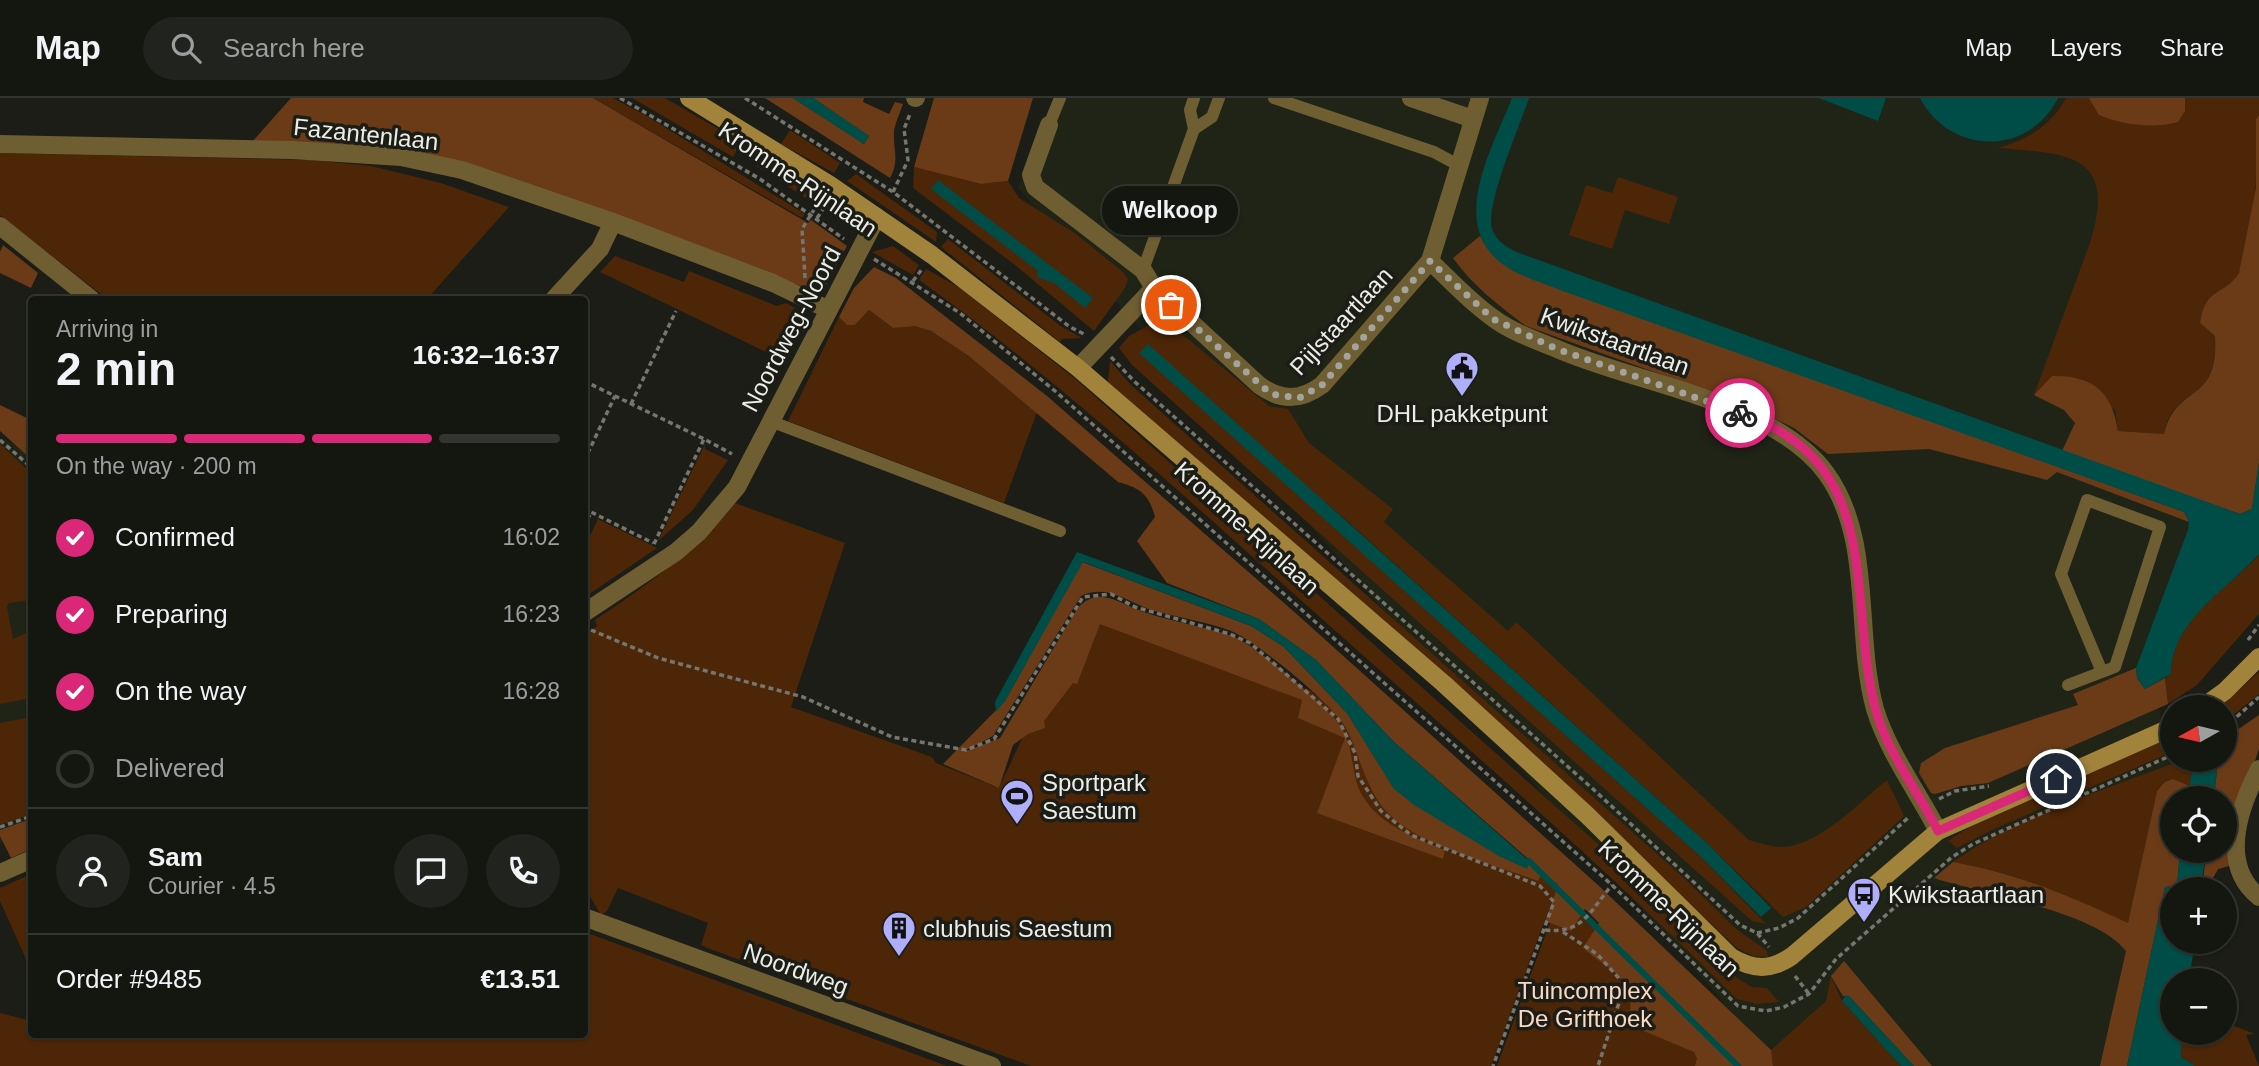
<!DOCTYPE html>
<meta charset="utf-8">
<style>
:root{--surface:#141610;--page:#21231e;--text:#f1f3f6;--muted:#9d9f9f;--line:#333530;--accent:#db2777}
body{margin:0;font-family:Helvetica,sans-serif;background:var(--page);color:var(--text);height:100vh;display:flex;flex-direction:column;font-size:26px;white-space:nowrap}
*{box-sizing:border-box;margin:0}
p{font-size:23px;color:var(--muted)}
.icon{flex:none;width:38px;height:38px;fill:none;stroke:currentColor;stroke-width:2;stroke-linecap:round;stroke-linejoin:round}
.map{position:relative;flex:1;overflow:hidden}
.sheet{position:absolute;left:28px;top:198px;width:560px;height:742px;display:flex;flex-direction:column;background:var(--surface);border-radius:7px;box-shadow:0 2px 5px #0004,0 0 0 2px var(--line)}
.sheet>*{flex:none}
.needle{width:46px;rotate:262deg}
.controls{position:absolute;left:2160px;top:597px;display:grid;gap:14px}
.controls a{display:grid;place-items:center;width:77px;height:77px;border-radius:50%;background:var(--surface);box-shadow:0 2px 5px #0004,0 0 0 2px var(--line);font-size:35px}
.pin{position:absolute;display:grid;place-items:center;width:60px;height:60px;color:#fff;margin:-30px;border:4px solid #fff;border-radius:50%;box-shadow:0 2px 7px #0007}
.courier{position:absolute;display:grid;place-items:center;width:70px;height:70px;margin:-35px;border:5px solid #db2777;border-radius:50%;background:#fff;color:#222;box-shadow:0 2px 9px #0007}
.bubble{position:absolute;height:49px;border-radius:24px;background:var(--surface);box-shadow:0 2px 5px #0004,0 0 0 2px var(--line);font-size:23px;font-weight:700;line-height:49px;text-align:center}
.summary em{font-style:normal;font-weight:700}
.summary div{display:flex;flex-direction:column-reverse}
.summary{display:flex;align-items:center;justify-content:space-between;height:119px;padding:0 28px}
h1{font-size:46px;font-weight:700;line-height:52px}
.bar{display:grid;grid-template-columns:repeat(4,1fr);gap:10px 7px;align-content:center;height:84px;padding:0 28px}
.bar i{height:9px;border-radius:5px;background:var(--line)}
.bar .current{background:var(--accent)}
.bar p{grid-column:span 4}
.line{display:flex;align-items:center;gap:18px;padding:0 28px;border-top:2px solid var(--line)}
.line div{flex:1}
.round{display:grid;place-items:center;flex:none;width:74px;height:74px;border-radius:37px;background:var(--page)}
ol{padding:0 28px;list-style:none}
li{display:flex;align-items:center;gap:21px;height:77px}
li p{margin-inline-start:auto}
li .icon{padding:7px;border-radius:50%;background:var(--accent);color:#fff;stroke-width:4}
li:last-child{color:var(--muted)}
li i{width:38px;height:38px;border:4px solid var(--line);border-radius:50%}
header{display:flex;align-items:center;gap:42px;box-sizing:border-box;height:98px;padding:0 35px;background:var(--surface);border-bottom:2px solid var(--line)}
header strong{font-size:33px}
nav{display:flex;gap:38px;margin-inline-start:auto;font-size:24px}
.search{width:490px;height:63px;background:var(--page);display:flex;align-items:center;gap:18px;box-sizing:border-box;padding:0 24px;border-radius:38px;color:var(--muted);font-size:26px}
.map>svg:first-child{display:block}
.built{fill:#202417}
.green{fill:#4c2607}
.forest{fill:#6b3b18}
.water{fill:#004d47}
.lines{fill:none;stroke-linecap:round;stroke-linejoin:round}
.stream{stroke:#004d47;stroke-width:6}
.path{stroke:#757670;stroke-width:3.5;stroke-dasharray:5 3.5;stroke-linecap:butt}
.lane{stroke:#705e33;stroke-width:12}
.street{stroke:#705e33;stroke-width:18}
.secondary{stroke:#a1833b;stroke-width:18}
.done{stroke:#a3a49e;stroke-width:7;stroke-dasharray:0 12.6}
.route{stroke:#db2777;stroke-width:9}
.labels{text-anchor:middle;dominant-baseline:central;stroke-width:7;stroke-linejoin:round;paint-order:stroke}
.street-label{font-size:24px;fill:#ecede8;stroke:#1b1d16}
.poi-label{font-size:24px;fill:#ecede8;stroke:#1b1d16;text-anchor:start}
.park-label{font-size:24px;fill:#f9d8c4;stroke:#1b1d16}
</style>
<header>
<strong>Map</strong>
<div class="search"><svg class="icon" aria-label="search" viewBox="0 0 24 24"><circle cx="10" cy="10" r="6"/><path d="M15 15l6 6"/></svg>Search here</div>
<nav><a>Map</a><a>Layers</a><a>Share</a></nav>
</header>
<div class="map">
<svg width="2259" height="968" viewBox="0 0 2259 968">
<rect width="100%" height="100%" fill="#1b1d16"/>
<!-- built -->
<g class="built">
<polygon points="1055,0 2259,0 2259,434 2148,566 2180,700 2172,700 2127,968 1778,968 1018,90"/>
<polygon points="0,340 32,354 31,732 0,746"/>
</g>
<!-- green -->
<g class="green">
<polygon points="593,0 613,0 645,17 805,116 802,120"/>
<polygon points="632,0 665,0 722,33 720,38 739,49 733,59"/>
<path d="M2066 0H2089L2091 3 2185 13V0H2259V17L2256 21C2256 67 2259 135 2238 177 2225 200 2205 187 2200 225L2215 238C2219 310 2174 283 2164 336L2118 333 2115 312 2052 278 2034 297 2091 142C2117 54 2066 56 1998 50 2027 42 2051 28 2066 0Z"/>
<polygon points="790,32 840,65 834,75 781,46"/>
<polygon points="0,55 312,62 371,68 441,85 509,109 427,201 107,201 0,117"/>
<polygon points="762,57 819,97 813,105 780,83 784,76 770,67 766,74 756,68"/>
<polygon points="914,69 981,86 1008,83 1019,100 1076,136 1123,174 1128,181 1125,190 1094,233 1015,167 913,90"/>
<polygon points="856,76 937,134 936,144 847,83"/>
<polygon points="1618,79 1678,99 1669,126 1625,112 1612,151 1569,137 1586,87 1612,95"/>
<polygon points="948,141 1062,229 1082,240 1062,241 1060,244 941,149"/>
<polygon points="893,148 919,167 913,177 872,154"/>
<polygon points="615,158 684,184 689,173 777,208 786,205 802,214 803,226 785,263 600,174"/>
<path d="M926 171 960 190 1079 284 1662 803 1737 880 1752 889 1767 890 1779 904 1756 906 1737 901C1602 766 1456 640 1313 513 1185 399 1059 282 919 182Z"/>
<path d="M869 212 893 230C900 230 907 227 914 228 941 229 1016 294 1037 314L1004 405 788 323 839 219 847 227H855Z"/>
<path d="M1151 226 1166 227 1177 232 1269 308 1288 311 1309 345 1393 411 1384 424 1508 533 1516 524 1749 742C1760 745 1771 749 1782 749 1821 747 1859 704 1887 682L1904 718 1806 809 1783 819 1709 747 1336 413 1139 254 1700 758 1766 826 1752 823 1132 267 1119 250 1129 238Z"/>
<polygon points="1110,263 1131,287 1684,780 1735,830 1767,853 1768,859 1754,858 1737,850 1619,740 1108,284"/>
<polygon points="0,346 32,376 31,502 9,505 7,509 13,541 31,533 31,600 0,606"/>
<polygon points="705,346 705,351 728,362 693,412 658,443"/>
<path d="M735 405 845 445 791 609 932 659 936 665 999 690 1081 514 1302 602 1307 590 1527 770 1529 763 1558 787 1491 968H1031L710 851 701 847 708 825 618 790 607 813 601 817 585 790V536L597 528 595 522C645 488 697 453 735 405Z"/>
<polygon points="598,421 657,450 585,499 585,448"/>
<path d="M2259 457V516L2197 587 2168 606 2165 580 2171 576C2172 522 2225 493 2259 457Z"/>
<polygon points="2259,574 2259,596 2224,625 2224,609 2220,609"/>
<polygon points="31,619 31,716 0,727 0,625"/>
<polygon points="2172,639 2172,654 1994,731 1957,750 1948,743 1974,726"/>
<path d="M2182 662H2206L2192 671 2190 688 2173 681 2157 693 2128 826C2072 798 2016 775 1953 764 2013 720 2112 689 2182 662Z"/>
<polygon points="31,776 31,858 26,861 0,803 0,790"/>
<polygon points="1561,795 1730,968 1497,968"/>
<polygon points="585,834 947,968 0,968 0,915 31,923 32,936 584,936"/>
<polygon points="1831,878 1842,903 1901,968 1773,968 1771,952 1826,903"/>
<polygon points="2224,924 2255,936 2246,937 2259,968 2195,968 2181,959 2180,935 2224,934"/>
</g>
<!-- forest -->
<g class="forest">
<polygon points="291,0 593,0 808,125 811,122 847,148 826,187 807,190 391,50 252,44"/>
<path d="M765 0H793L864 46 869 38 813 0H864L863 4 889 16 895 4 903 6C900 15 895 25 894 34 893 53 900 62 890 80Z"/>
<polygon points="934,0 1033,0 1008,83 981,86 914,69"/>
<path d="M2089 0H2185V13L2178 24C2152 31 2124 27 2099 17Z"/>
<path d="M2259 17V364L2252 411 2240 416 2062 353 2075 325 2064 312 2034 297 2052 278C2092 277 2112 293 2118 333L2164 336C2177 283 2219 308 2215 238L2200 225C2205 188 2224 199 2239 175L2256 90V21Z"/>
<path d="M1480 138 1487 150 1518 175 2184 414 2189 424 2057 374 2047 382 1929 351 1828 356 1794 330 1746 307 1526 228C1499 208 1472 187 1453 160Z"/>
<polygon points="3,147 38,175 31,190 0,175 0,154"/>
<path d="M874 169 896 180 1047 298 1300 519 1599 788 1771 952 1773 968H1695L1697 960 1694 954 1627 926C1641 882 1611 874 1583 850L1599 825 1585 811 1571 833 1545 823 1558 787 1394 644 1316 562 1259 521 1167 485 1137 443 1155 419C1149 396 1140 390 1118 384L969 258 931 233 915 228 893 230 869 212 855 227H847L839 219 854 190Z"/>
<polygon points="0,307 31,322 31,361 0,333"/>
<path d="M1082 464 1251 528 1283 548 1347 615 1394 691 1499 758 1527 770 1528 766 1541 777 1538 783C1496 767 1425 749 1393 720 1366 696 1362 662 1347 632 1337 609 1255 542 1231 533 1207 524 1180 520 1155 513 1128 505 1108 485 1081 498L993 638 961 655 1000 640 1077 511C1099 486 1119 506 1144 514 1172 524 1203 528 1232 538 1256 547 1323 605 1339 626 1351 641 1351 663 1356 682 1365 720 1412 740 1445 752L1443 761 1317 715 1345 640 1298 620 1302 602 1100 526 1077 586 1073 585 1044 623 1045 630 1028 636 1013 647 999 690 943 666 1005 603Z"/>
<polygon points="2136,570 2137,580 2145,591 2165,580 2168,606 1988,685 1961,688 1935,696 1931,695 1919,675 1921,665 1945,650 2078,607 2073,596"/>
<polygon points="2259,617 2259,651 2228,743 2229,768 2218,771 2208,789 2202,788 2207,753 2224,752 2224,700 2214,700 2218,662 2224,662 2224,641"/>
<path d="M2173 681 2190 688 2188 700H2172V752L2180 753 2177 788 2165 789 2127 968H2100L2126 853C2095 813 1982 796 1934 780L1953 764C2016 775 2071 798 2128 825L2157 693 2165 684Z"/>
<polygon points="31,721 31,751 11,760 0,738 0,732"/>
<polygon points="1844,863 1932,968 1914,968 1849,898 1843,898 1831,878"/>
</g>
<!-- water -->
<g class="water">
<polygon points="793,0 813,0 869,38 864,46"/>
<path d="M1512 0H1529C1520 27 1485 107 1492 130 1495 143 1508 150 1519 155L2240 416 2252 411 2259 364V456C2225 494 2172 522 2171 576L2145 591 2137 580 2136 570 2188 432 2189 424 2184 414 1560 192C1540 184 1518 178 1501 165 1448 124 1494 47 1512 0Z"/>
<polygon points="1819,0 1886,0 1878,23"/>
<path d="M1920 0H2058C2028 59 1950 57 1920 0Z"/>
<polygon points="938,82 1093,200 1085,210 1054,185 1037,179 1038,173 931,91"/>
<polygon points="1148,246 1709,747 1771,810 1761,819 1700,758 1139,255"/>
<polygon points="1077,454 1259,521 1316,562 1394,644 1529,763 1527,771 1499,758 1414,707 1394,691 1347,615 1283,548 1251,528 1083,464 1005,603 996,614 995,604"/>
<polygon points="2208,662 2218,662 2214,700 2188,700 2192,671"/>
<polygon points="2180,753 2207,753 2200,791 2172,791 2172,844 2195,844 2189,882 2172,882 2172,934 2181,935 2181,959 2195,968 2127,968 2165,789 2177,788"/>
<polygon points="1846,897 1849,898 1914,968 1901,968 1842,903"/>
</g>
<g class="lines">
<!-- stream -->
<polyline class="stream" points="1529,763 1738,968"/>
<!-- path -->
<g class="path">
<polyline points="620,0 760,81 844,141"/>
<polyline points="745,0 893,94 1070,229 1084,236"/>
<polyline points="893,94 908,62 904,31 910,16"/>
<polyline points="817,120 826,107"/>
<polyline points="874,161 960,215 1055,293 1612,787 1738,908 1766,913 1784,909 1809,896 1836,861 1952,759 1973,746 2172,657"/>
<polyline points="805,180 802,131 820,102"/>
<polyline points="913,183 922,171"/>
<polyline points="1111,259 1135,284 1593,691 1740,827 1757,835 1769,849"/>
<polyline points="584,283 704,341"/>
<polyline points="631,306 676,213"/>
<polyline points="0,342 32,370"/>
<polyline points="584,363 615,298"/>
<polyline points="584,429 591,414 653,445"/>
<polyline points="654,446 704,341 732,356"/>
<polyline points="591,532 658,560 803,599 892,639 966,652 994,641 1083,499 1111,496 1135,509 1230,536 1250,545 1338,621 1355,655 1358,678 1381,713 1411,737 1540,788 1554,804 1493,968"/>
<polyline points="2248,542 2259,527"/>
<polyline points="2169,610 2186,599"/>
<polyline points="2224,630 2259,599"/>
<polyline points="1939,701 1955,693 1989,688"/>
<polyline points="0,729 32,718"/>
<path d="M1545 832C1583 836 1589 814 1612 787"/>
<polyline points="1563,834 1597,856 1625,887 1598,968"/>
<polyline points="1757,835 1779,830 1798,820 1909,719"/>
<polyline points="1795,878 1809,896"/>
</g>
<!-- lane -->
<g class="lane">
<polyline points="1274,0 1434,54 1458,67"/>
<polyline points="1049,27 1060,0"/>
<polyline points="1194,31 1190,12 1194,0"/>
<polyline points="1143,172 1194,31 1212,19 1219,0"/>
<polyline points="770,323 1060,433"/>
<polyline points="2068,587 2115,569 2160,429 2087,402 2061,476 2102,574"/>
</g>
<!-- street -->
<g class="street">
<polyline points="915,0 916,0"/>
<polyline points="1411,0 1473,21"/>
<path d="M1049 27 1031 77 1035 89 1143 172 1154 190 1259 287C1281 303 1300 303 1322 287L1430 163 1480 0"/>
<polyline points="0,46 292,52 401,59 462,72 613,124 773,185 827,211"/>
<polyline points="0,128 91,201"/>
<path d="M1430 163C1450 182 1470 204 1493 220 1510 233 1535 242 1555 250 1635 286 1772 302 1826 375 1874 441 1854 535 1875 611 1888 654 1918 694 1938 733"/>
<polyline points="554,201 600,151 613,124"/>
<polyline points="1078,270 1154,190"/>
<polyline points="584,515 676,454 699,434 737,389 877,119"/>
<path d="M2259 671C2239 710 2219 767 2259 799"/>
<polyline points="0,775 32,761"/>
<polyline points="584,819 992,968"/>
</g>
<!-- secondary -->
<g class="secondary">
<path d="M689 0 830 87 932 157 1078 270 1443 585 1587 717 1731 859C1754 872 1770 873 1792 858L1938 733 2172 629"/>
<polyline points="2203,609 2225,593 2259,559"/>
</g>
</g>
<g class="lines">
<!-- done -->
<polyline class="done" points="1171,207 1271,296 1299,300 1322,287 1430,163 1493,221 1557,251 1740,315"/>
<!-- route -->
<path class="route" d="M1740 315C1886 365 1846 493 1875 609 1886 653 1918 693 1938 733L2056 681"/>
</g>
<!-- icons -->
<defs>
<symbol id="civic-pin" viewBox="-11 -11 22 30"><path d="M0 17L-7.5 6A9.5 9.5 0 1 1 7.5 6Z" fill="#afaefa" stroke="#1b1d16"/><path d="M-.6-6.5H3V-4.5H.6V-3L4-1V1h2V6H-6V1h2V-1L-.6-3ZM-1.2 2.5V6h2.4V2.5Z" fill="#111"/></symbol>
<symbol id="stadium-pin" viewBox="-11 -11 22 30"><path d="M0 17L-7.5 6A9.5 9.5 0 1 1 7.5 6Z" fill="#afaefa" stroke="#1b1d16"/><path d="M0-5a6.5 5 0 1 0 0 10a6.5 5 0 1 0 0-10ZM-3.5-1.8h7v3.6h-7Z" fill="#111"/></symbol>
<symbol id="bus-pin" viewBox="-11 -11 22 30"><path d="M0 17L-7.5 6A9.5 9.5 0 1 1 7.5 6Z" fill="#afaefa" stroke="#1b1d16"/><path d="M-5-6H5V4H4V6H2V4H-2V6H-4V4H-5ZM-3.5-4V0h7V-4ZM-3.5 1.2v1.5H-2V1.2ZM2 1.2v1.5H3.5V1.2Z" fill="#111"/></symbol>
<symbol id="building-pin" viewBox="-11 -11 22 30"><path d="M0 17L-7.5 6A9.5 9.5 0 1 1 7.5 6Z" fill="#afaefa" stroke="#1b1d16"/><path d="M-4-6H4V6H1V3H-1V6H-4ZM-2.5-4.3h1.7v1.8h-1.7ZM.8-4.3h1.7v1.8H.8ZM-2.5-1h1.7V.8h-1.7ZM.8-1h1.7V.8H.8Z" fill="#111"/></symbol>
</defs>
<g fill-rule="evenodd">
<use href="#civic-pin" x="1443" y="251" width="38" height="52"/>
<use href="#stadium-pin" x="998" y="679" width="38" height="52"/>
<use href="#bus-pin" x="1845" y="777" width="38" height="52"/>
<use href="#building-pin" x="880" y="811" width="38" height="52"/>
</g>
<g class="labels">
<!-- street labels -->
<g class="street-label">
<text transform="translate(366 36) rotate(6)">Fazantenlaan</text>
<text transform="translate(798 81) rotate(34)">Kromme-Rijnlaan</text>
<text transform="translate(1341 223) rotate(-47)">Pijlstaartlaan</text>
<text transform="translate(791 231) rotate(-62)">Noordweg-Noord</text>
<text transform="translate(1615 243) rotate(20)">Kwikstaartlaan</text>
<text transform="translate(1247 430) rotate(42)">Kromme-Rijnlaan</text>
<text transform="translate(1669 810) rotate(44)">Kromme-Rijnlaan</text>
<text transform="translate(796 871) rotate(20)">Noordweg</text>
</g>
<!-- poi labels -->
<g class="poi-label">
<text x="1462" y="315" text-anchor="middle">DHL pakketpunt</text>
<text x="1042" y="684">Sportpark<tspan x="1042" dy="28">Saestum</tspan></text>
<text x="1888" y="796">Kwikstaartlaan</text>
<text x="923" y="830">clubhuis Saestum</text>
</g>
<!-- park labels -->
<g class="park-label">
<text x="1585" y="892">Tuincomplex<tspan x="1585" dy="28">De Grifthoek</tspan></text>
</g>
</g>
</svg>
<div class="controls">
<a><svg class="needle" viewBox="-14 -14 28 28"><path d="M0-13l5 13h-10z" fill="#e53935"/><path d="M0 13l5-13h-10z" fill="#9d9f9f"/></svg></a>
<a><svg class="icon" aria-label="locate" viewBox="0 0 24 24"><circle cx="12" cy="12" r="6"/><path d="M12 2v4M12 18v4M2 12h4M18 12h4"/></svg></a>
<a>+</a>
<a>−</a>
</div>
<div class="pin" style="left:1171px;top:207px;background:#ea580c"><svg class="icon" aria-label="bag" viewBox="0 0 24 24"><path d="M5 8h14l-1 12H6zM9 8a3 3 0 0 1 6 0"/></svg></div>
<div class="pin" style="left:2056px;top:681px;background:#1f2937"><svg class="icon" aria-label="home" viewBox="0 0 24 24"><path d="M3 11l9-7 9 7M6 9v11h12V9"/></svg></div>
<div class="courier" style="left:1740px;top:315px"><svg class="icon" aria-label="bike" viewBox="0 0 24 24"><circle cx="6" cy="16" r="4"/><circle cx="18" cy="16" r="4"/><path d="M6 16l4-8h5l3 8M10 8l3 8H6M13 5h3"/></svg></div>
<div class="bubble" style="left:1102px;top:88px;width:136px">Welkoop</div>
<section class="sheet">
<div class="summary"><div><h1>2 min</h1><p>Arriving in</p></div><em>16:32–16:37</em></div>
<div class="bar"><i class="current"></i><i class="current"></i><i class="current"></i><i></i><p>On the way · 200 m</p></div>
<ol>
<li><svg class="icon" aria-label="check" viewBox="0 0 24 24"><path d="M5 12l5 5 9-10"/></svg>Confirmed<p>16:02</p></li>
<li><svg class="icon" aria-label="check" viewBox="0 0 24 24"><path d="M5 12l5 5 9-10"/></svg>Preparing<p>16:23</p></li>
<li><svg class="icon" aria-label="check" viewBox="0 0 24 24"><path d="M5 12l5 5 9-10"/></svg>On the way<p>16:28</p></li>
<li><i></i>Delivered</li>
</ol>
<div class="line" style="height:126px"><a class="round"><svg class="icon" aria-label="person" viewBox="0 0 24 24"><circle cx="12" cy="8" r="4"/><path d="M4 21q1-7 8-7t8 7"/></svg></a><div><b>Sam</b><p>Courier · 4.5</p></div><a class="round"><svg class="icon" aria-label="chat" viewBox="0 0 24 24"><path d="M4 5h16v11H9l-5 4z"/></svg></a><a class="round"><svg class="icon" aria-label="phone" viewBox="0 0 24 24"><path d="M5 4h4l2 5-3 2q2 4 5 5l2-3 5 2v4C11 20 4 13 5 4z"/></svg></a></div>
<div class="line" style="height:91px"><div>Order #9485</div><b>€13.51</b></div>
</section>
</div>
